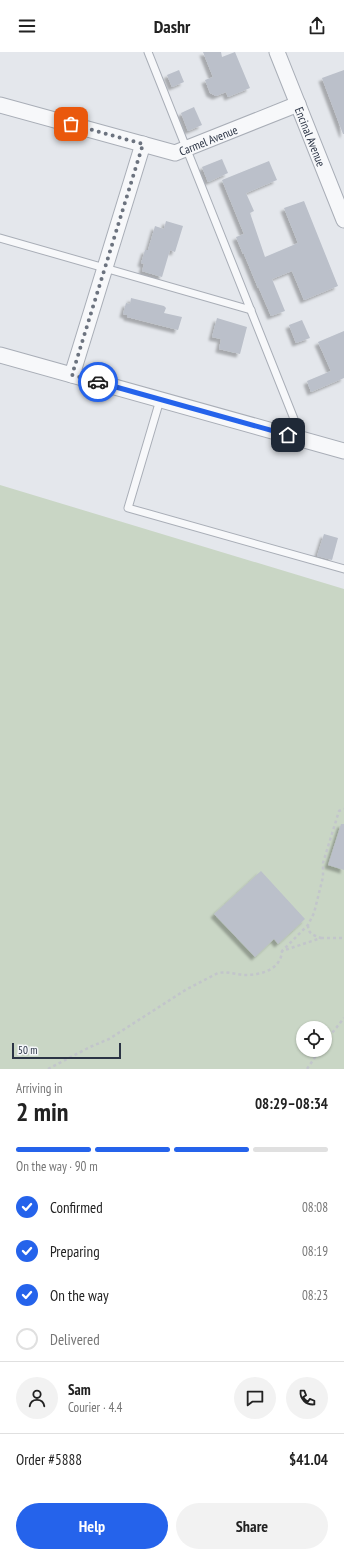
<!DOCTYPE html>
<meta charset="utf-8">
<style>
:root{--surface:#fff;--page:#f2f2f2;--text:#222;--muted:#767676;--line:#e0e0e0;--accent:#2563eb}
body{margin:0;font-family:"PT Sans Narrow",sans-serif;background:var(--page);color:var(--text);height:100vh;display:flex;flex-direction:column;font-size:15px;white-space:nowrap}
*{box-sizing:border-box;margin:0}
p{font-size:13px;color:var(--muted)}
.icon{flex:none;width:22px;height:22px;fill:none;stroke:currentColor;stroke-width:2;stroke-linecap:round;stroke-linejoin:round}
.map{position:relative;height:1017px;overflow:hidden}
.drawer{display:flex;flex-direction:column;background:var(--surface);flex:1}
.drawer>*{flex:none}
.fabs{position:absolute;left:296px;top:969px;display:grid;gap:8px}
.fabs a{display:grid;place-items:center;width:36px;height:36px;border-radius:50%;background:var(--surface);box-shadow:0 1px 3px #0004;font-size:20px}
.scale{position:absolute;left:12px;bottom:10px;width:109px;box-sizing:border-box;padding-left:4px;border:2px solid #2b3445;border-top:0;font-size:11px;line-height:14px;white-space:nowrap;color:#2b3445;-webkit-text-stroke:3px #f4f6f9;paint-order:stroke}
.pin{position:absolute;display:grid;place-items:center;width:34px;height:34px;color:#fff;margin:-17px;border-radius:8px;box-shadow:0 2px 6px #0006}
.courier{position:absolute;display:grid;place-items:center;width:40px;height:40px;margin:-20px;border:3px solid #2563eb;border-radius:50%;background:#fff;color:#222;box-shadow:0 1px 5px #0007}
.summary em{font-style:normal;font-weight:700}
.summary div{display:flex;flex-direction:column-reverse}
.summary{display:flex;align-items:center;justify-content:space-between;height:68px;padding:0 16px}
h1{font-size:26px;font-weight:700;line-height:30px}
.bar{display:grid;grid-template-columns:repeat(4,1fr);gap:6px 4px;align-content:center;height:48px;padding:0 16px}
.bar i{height:5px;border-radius:3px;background:var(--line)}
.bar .selected{background:var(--accent)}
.bar p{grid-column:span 4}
.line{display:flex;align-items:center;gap:10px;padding:0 16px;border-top:1px solid var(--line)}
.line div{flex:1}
.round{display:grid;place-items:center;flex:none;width:42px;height:42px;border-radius:21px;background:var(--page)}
ol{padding:0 16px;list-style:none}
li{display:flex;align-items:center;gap:12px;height:44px}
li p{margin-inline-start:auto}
li .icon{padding:4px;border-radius:50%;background:var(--accent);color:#fff;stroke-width:4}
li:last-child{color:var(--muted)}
li i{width:22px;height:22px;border:2px solid var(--line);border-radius:50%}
.primary-button{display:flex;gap:8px;margin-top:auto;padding:8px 16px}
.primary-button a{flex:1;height:46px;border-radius:24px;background:var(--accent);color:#fff;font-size:16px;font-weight:700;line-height:46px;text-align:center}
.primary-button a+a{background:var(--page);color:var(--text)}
header{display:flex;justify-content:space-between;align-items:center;height:52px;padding:0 16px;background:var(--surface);font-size:18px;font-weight:700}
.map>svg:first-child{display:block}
.green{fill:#c9d6c5;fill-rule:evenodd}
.building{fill:#bbc0ca;filter:url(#shadow)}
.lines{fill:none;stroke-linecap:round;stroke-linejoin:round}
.lane-casing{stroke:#a9aeb7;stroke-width:9}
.street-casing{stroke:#a9aeb7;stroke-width:17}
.path{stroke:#c2c5cb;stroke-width:2.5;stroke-dasharray:3 3;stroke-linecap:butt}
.lane{stroke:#f7f8fa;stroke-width:7}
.street{stroke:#f7f8fa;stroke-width:15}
.done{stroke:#6c737f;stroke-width:4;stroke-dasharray:0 7.2}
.route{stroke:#2563eb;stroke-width:5}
.labels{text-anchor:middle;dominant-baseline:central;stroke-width:3.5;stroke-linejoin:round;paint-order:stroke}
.street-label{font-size:12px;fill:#2b3445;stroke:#f4f6f9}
</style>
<header><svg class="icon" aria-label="menu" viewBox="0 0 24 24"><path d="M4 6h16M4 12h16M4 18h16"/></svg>Dashr<svg class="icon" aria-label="share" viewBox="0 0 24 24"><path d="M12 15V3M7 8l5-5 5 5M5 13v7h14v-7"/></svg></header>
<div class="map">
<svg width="344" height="1017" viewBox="0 0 344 1017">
<defs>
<filter id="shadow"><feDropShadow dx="-3.5" dy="3.5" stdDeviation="1" flood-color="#0004"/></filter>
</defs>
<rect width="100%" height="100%" fill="#e4e7ec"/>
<!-- green -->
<path class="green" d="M0 433 344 537V1017H0ZM303 976H325V998H303Z"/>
<!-- building -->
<g class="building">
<polygon points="203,0 221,0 222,5 235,0 250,36 228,45 226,40 216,44 210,41 205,28 213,25"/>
<polygon points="179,18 184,30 172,35 167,23"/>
<polygon points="344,18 344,82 343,82 322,26"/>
<polygon points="194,55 202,73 188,79 181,61"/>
<polygon points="222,107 228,121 208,130 202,115"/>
<polygon points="269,109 277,128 246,141 254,159 250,161 265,205 298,191 284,156 304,149 338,234 304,248 292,219 272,227 285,259 271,264 258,234 258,236 244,202 243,202 236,185 244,182 222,128"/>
<polygon points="166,169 183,174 175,200 170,198 162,225 142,219 144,212 141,211 145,198 148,198 155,174 164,177"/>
<polygon points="131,246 164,254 166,256 164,261 182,265 178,278 127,265 127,263 123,262 126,251 130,252"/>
<polygon points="217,266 247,275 240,302 219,297 221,287 212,285"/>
<polygon points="302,268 310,286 296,291 289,273"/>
<polygon points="344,279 344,326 311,340 307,329 331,319 318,290"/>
<polygon points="324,482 338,486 332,508 317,504"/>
<polygon points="341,772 344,772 344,818 328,813"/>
<polygon points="261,819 305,867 278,892 274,887 255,905 214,862"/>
</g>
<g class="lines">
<defs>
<g id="lane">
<polyline points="148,0 302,387"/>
<polyline points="0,186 251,258"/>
<polyline points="160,348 128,456 344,517"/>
</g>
<g id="street">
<path id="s1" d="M277 0 344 168"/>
<path id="s2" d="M0 53 175 101 298 52"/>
<polyline points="0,303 344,399"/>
<polyline points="72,323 143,92"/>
</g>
</defs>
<!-- lane casing -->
<use href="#lane" class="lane-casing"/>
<!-- street casing -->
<use href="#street" class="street-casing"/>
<!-- path -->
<g class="path">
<path d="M308 873C308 882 313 883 321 886L282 899 308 873 314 861 323 825V811L339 759 344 757"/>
<polyline points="321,886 344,886"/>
<polyline points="325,990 344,966"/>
<path d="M48 1017 90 995 109 987 187 937 218 921C228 919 237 923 246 923 262 923 281 917 282 899"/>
<polyline points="307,1017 320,998"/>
</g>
<!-- lane -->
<use href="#lane" class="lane"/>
<!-- street -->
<use href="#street" class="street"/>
</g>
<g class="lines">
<!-- done -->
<polyline class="done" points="71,72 143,92 72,323 98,330"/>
<!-- route -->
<polyline class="route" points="98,330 288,383"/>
</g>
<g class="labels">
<!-- street labels -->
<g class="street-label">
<text stroke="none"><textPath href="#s1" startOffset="91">Encinal Avenue</textPath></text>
<text stroke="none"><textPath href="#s2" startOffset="217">Carmel Avenue</textPath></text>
</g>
</g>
</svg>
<div class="fabs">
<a><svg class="icon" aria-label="locate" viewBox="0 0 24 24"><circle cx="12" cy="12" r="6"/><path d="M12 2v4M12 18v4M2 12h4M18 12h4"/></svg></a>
</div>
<div class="scale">50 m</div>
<div class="pin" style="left:71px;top:72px;background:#ea580c"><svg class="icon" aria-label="bag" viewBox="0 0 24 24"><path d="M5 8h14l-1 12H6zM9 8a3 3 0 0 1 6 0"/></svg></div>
<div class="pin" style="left:288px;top:383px;background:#1f2937"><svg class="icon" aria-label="home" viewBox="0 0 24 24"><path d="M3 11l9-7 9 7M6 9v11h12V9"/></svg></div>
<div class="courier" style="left:98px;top:330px"><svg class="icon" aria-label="car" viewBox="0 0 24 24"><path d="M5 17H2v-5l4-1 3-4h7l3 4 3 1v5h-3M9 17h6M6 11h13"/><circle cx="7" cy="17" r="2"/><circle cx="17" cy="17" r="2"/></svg></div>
</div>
<section class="drawer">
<div class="summary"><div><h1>2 min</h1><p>Arriving in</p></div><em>08:29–08:34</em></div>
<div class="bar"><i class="selected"></i><i class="selected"></i><i class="selected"></i><i></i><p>On the way · 90 m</p></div>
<ol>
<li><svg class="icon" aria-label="check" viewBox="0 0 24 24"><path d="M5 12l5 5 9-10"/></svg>Confirmed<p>08:08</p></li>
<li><svg class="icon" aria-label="check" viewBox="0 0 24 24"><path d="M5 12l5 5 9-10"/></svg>Preparing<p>08:19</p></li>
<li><svg class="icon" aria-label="check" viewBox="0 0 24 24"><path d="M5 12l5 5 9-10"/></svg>On the way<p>08:23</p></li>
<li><i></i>Delivered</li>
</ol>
<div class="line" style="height:72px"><a class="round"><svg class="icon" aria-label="person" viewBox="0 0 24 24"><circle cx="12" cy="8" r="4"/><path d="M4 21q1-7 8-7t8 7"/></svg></a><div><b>Sam</b><p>Courier · 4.4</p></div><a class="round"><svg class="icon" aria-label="chat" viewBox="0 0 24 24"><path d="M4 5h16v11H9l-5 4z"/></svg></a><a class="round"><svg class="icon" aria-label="phone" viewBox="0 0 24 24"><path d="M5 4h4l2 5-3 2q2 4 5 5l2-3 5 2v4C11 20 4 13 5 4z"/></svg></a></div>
<div class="line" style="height:52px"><div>Order #5888</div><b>$41.04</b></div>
<div class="primary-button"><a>Help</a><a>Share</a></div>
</section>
